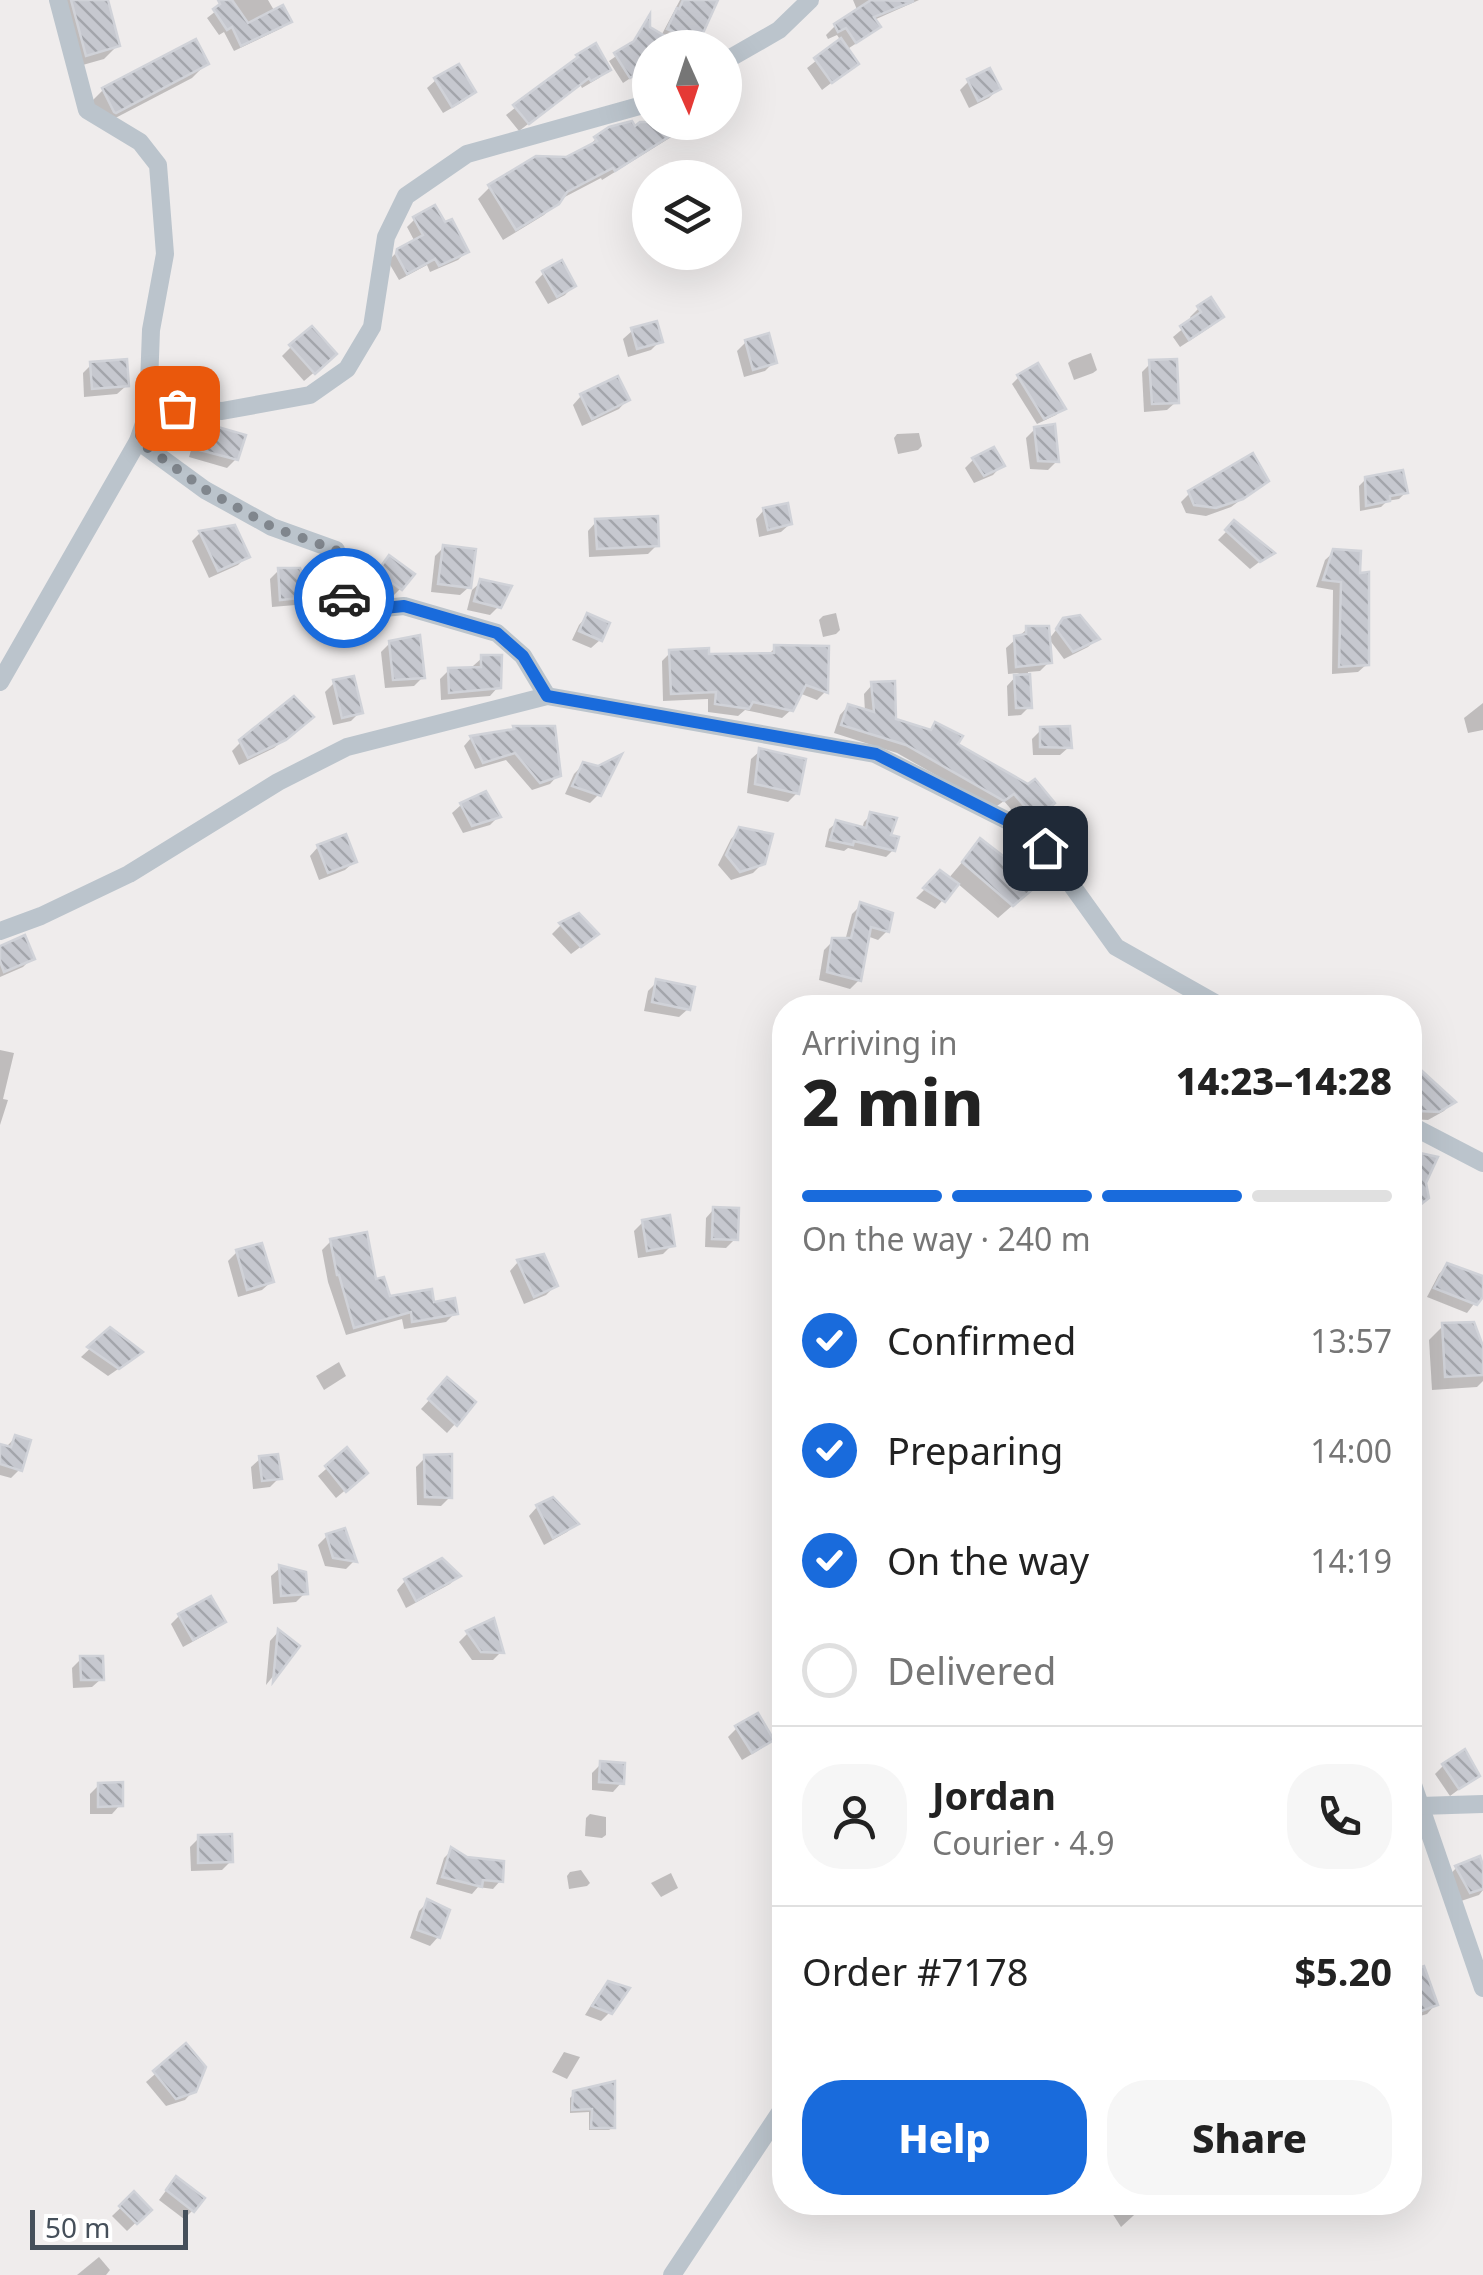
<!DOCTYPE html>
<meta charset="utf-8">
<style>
:root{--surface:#fff;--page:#f6f6f6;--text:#222;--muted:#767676;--line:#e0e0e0;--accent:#196bdc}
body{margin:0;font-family:"Noto Sans",sans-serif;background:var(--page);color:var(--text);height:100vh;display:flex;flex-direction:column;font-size:38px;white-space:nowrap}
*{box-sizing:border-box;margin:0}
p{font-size:32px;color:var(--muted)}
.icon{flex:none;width:55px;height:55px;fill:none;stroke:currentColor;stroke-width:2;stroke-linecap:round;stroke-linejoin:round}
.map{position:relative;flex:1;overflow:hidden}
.sheet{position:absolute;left:772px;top:995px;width:650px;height:1220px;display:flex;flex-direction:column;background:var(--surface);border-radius:40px;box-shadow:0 10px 40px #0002}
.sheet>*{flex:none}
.needle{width:65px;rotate:177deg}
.buttons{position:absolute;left:632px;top:30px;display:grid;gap:20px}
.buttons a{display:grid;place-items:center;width:110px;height:110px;border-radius:50%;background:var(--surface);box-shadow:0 10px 40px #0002;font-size:50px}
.scale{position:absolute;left:30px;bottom:25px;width:158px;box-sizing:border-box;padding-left:10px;border:5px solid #454f5a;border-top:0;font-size:28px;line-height:35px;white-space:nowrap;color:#454f5a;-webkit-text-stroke:8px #fff;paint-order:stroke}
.pin{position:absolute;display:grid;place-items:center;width:85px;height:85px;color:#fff;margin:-42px;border-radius:20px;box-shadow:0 5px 15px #0006}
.courier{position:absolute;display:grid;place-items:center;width:100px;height:100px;margin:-50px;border:8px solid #196bdc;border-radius:50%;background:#fff;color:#222;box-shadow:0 2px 12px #0007}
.headline em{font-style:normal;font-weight:800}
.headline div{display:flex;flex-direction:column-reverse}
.headline{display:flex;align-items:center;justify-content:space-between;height:170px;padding:0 30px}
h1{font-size:65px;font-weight:800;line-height:75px}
.bar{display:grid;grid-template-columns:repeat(4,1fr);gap:15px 10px;align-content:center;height:120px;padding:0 30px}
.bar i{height:12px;border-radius:8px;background:var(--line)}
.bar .on{background:var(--accent)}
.bar p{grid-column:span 4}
.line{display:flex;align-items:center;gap:25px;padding:0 30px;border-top:2px solid var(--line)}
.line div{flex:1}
.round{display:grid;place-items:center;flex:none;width:105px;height:105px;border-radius:40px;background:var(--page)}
ol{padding:0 30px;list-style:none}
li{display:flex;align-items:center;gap:30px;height:110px}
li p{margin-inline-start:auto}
li .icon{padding:10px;border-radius:50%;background:var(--accent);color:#fff;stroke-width:4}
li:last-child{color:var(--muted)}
li i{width:55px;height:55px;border:5px solid var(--line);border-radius:50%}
.button{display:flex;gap:20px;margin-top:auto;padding:20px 30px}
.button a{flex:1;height:115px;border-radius:40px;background:var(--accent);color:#fff;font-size:40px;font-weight:800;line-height:115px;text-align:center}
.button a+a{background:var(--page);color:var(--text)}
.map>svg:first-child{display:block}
.shadow{fill:#0003}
.building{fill:url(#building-back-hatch);stroke:#d0d2d8;stroke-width:2.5}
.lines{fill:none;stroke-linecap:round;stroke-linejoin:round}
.minor{stroke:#bbc4cc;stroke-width:18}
.done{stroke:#80868d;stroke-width:10;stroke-dasharray:0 18}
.route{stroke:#196bdc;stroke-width:12}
</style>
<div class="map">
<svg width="1483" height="2275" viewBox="0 0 1483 2275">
<defs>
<pattern id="building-back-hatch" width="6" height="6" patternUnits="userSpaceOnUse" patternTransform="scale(2.5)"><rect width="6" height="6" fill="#c6c8cf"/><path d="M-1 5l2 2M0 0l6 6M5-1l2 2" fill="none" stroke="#a3a5ab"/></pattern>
</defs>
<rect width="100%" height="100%" fill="#efecec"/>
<!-- shadow -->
<g class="shadow">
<polygon points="53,0 105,0 118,45 104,59 72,68"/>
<polygon points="230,0 268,0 275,12 288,22 282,28 234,51 224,32 219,35 207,18"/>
<polygon points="680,0 716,0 697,41 691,48 650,48 650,65 623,83 609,61 631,46 644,27 661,36"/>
<polygon points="853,0 919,0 874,20 878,27 869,35 846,50 856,64 822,90 807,68 841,41 837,35 828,39 826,35 835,26 858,12"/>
<polygon points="578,57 608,69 599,78 582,88 580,84 519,131 506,115"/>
<polygon points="206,64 192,78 102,125 89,104 103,90"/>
<polygon points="436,80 473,92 464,101 443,113 427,88"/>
<polygon points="969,81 998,89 989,98 969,108 960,90"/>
<polygon points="650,120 650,122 690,122 681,131 602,180 601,178 559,200 544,215 503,240 478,199 490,187 567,160 583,151 596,139 634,129"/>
<polygon points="650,209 650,234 643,238 635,220"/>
<polygon points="415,219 466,252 458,260 430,272 427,265 399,280 389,263 390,259 398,251 415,242 407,227"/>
<polygon points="544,273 573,286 565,295 548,304 535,282"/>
<polygon points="1199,308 1221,317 1212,326 1180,347 1173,337 1192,321 1190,317"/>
<polygon points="632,331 660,341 651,350 628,357 623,339"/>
<polygon points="746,342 774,362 765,371 744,377 737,351"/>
<polygon points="291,347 325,363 304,381 282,356"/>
<polygon points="1091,353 1097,370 1093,373 1074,380 1068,363 1072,360"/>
<polygon points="1151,363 1176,402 1167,410 1144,412 1142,372"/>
<polygon points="92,364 126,386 117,394 84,397 83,373"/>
<polygon points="1019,377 1063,409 1056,415 1037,424 1012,384"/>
<polygon points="581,396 627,400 619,409 582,426 573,405"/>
<polygon points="204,426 236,459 227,468 189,457 196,434"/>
<polygon points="1035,429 1057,461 1048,470 1030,469 1026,438"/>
<polygon points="919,433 922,446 918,450 898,454 894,438 897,434"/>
<polygon points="993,450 1001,466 993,475 974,483 965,468 973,460"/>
<polygon points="1366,479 1406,492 1399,499 1387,501 1381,507 1360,511 1359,486"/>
<polygon points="1266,481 1231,507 1206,516 1186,513 1181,502 1190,493"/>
<polygon points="764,510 790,524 781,532 759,537 756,519"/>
<polygon points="596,522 657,545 648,554 589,557 588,531"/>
<polygon points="1234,524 1271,553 1250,569 1218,540"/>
<polygon points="200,533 247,556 238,565 209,578 192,541"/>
<polygon points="444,547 469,587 460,595 431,592 435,556"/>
<polygon points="1334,552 1357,575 1367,664 1358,672 1332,674 1333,590 1316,587 1325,560"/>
<polygon points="381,567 400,589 392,597 370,581"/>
<polygon points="279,570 316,595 307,604 272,607 270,579"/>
<polygon points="481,582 499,606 490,615 467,610 472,590"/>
<polygon points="836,613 840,630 836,634 823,637 819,620 823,616"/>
<polygon points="587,616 600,640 591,648 572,640 579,625"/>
<polygon points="1064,620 1097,639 1088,647 1064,659 1049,639"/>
<polygon points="1027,629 1049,662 1040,671 1028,672 1029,707 1021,715 1008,716 1007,686 1019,673 1008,674 1006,648"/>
<polygon points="390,643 422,678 414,686 385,688 381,652"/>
<polygon points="775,648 825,692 817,700 799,693 791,710 782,718 745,710 738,716 708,712 708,699 663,701 662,661 671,652 707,656 767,656"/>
<polygon points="482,658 498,687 490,696 441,700 440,679 449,670 474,669 473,666"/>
<polygon points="334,683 360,712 351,721 333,725 325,692"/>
<polygon points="872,685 893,721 955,744 1051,802 1026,827 1004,801 994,808 897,753 834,733 840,715 848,706 865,712 864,694"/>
<polygon points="1483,703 1483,730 1468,733 1464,718"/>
<polygon points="302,725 274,748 239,765 232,751 241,742"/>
<polygon points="514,728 558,775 550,784 532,790 506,760 475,769 464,746 471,738 511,732"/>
<polygon points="1041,730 1069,747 1060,755 1033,755 1032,739"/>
<polygon points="760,751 797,793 788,802 747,793 751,759"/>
<polygon points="583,765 599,794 590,803 565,794 574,774"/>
<polygon points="461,805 498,817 490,825 463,833 452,813"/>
<polygon points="871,815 893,850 886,857 848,848 844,851 825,847 829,829 836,823 862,829 864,822"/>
<polygon points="740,830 763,863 753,873 731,880 718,865 731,839"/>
<polygon points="1070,830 1076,872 1069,880 1036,839 1044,832"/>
<polygon points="980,841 1022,897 998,918 957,883 935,909 916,898 940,874 948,879"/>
<polygon points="318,847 354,862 345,870 319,880 310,856"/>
<polygon points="861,905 887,931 878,940 867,936 859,980 850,989 819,980 824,950 833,941 845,941 852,914"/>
<polygon points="578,916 587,942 571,954 552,934 561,925"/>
<polygon points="0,949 32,958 23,967 0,977"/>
<polygon points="657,982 688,1009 679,1017 644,1011 648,991"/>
<polygon points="0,1050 14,1053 3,1099 8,1100 0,1125"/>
<polygon points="1410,1065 1452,1102 1444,1111 1428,1120 1410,1119"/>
<polygon points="714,1209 735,1239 726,1248 705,1247 706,1218"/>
<polygon points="643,1222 672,1245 663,1254 638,1258 634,1231"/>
<polygon points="331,1241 374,1282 388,1299 432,1305 455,1313 446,1322 404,1329 402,1319 346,1335 328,1282 322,1250"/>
<polygon points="237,1252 271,1282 262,1290 238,1297 228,1261"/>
<polygon points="518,1262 555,1286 546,1295 524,1304 510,1271"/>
<polygon points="1448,1265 1483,1279 1483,1292 1467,1313 1427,1297 1439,1274"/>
<polygon points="1443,1326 1483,1353 1483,1381 1477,1387 1432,1390 1429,1340"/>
<polygon points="110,1330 131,1360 108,1376 81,1357"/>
<polygon points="339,1362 346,1376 324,1390 316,1376"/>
<polygon points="447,1381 455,1424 447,1433 421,1409"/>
<polygon points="15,1438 20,1469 11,1478 0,1475 0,1447 6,1447"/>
<polygon points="347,1451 356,1481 336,1498 318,1476"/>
<polygon points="425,1458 450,1497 441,1506 417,1505 416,1467"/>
<polygon points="260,1459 279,1478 270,1487 253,1489 251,1467"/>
<polygon points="537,1507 576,1524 567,1532 544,1545 529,1516"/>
<polygon points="327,1536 354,1561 346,1569 325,1566 318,1545"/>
<polygon points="280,1568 305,1593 296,1602 273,1604 271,1576"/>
<polygon points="458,1576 450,1584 406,1608 397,1590 405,1581"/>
<polygon points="179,1616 223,1622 214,1630 183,1647 171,1624"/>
<polygon points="493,1622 501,1652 493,1660 472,1660 459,1642 468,1633"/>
<polygon points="278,1632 297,1646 266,1685 270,1641"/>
<polygon points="81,1659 101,1679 92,1687 73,1688 72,1668"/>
<polygon points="737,1728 771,1739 762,1748 742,1760 728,1737"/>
<polygon points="601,1764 621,1783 613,1792 592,1790 592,1773"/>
<polygon points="1443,1766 1477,1776 1450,1796 1435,1774"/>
<polygon points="99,1785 120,1805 112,1814 90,1814 90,1794"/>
<polygon points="590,1814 606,1817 606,1835 602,1838 585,1836 586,1818"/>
<polygon points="199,1838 231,1861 222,1870 191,1871 190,1847"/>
<polygon points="451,1851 500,1881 493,1889 478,1887 472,1894 436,1884 444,1858"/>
<polygon points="1456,1868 1483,1873 1483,1890 1479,1895 1461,1901 1448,1877"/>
<polygon points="581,1870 590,1883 587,1886 569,1889 567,1876 570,1872"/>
<polygon points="671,1873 678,1888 661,1897 651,1883"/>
<polygon points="428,1902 438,1937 430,1946 410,1938 419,1911"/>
<polygon points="1410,1974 1435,2005 1427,2014 1410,2019"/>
<polygon points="608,1985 610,2012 601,2021 585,2015 598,1994"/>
<polygon points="186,2047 194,2090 185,2100 166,2106 146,2082"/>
<polygon points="564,2052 580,2057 567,2079 552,2072"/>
<polygon points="574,2094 613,2127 609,2130 589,2130 589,2112 570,2113 570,2098"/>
<polygon points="168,2188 193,2210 184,2219 159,2200"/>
<polygon points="134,2195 149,2210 127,2231 112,2216"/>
<polygon points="1105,2202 1143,2202 1145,2205 1121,2227"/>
<polygon points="99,2257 110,2270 106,2275 77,2275"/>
</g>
<!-- building -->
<g class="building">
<polygon points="71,0 108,0 120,46 86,56"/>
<polygon points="218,0 232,0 248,23 283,5 292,22 241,46 232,27 227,30 213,9 220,4"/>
<polygon points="683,0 718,0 699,42 667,29 677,8 679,9"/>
<polygon points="871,0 914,1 874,17 881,27 856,43 846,28 838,32 834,24"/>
<polygon points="650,14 650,27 685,48 650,48 650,65 630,78 614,53 634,41"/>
<polygon points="841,38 859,64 832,83 814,58"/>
<polygon points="196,39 209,64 116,113 114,112 102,88"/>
<polygon points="596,43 611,70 591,81 589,78 529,124 513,105 578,57 576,55"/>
<polygon points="459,64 476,92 452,107 434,78"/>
<polygon points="990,68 1001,89 978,101 967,79"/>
<polygon points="632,121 635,126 640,122 692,122 615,171 613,168 567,192 559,204 516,230 488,185 536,156 566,157 597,141 594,137 609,127"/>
<polygon points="435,205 445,222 452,219 469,252 439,266 435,259 407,274 396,254 397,249 423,235 413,217"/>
<polygon points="562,260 576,286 557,297 542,271"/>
<polygon points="1211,297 1224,317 1189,340 1180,326 1201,312 1197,306"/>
<polygon points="657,321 663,342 637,349 631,328"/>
<polygon points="312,326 337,354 315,374 289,345"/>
<polygon points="769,333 777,363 753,370 745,340"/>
<polygon points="127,359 129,386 92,389 90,362"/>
<polygon points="1177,359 1179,403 1152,404 1149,360"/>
<polygon points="1038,363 1066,409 1044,419 1017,375"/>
<polygon points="618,376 630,400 592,419 580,394"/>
<polygon points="204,423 246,435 238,460 196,449"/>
<polygon points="1055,424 1059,462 1038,461 1034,427"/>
<polygon points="994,447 1005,466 984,476 972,458"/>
<polygon points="1253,453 1269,481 1243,499 1216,508 1194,505 1188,491"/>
<polygon points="1403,470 1408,493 1390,496 1390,501 1366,506 1365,477"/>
<polygon points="788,503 792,524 768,530 763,508"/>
<polygon points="658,516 659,546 597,549 595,519"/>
<polygon points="1234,520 1275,553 1260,562 1225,530"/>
<polygon points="235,525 250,557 218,571 199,531"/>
<polygon points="443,545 476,549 471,588 438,584"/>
<polygon points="1333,549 1361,551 1360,573 1369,572 1369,665 1339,667 1341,582 1323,580"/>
<polygon points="389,555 415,574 402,590 377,572"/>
<polygon points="278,568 300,568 302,573 316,572 318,596 280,600"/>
<polygon points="480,579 512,586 501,608 474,601"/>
<polygon points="587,613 610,623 602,641 579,631"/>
<polygon points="1080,615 1100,639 1073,652 1056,629 1063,618"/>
<polygon points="1026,626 1049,626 1052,663 1016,667 1014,636 1026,634"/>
<polygon points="420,635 425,678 393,680 389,641"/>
<polygon points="774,645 829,646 828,693 806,685 793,711 753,702 749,709 715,704 716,692 671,694 669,650 709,648 709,654 774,653"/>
<polygon points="481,655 502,655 501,688 449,693 448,668 481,667"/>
<polygon points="1030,674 1032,708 1016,708 1014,675"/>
<polygon points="354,676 363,713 342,718 333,680"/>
<polygon points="895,681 896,719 931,730 935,722 963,736 958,744 1028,784 1035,779 1055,803 1036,820 1014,794 1004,801 906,745 841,725 848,704 874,712 871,682"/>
<polygon points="294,696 314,717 286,740 248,758 239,740"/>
<polygon points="513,726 555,726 561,776 540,783 515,753 483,763 470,736 514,729"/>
<polygon points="1070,726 1072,748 1040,747 1040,727"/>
<polygon points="759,748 806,759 799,794 755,784"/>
<polygon points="622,754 601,796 572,786 583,762 598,766"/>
<polygon points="486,791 501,817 472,826 460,803"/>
<polygon points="870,812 897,818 891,835 899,837 895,851 854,841 853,845 830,840 836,820 866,828"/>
<polygon points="739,827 773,834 765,864 740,872 726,855"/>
<polygon points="1072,828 1078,873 1055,840 1043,829"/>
<polygon points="346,834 357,862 328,873 317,845"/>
<polygon points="980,838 1039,884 1013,906 962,862"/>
<polygon points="940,870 959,884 945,902 923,888"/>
<polygon points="860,902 893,913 889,932 871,927 861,981 827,972 832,938 851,938"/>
<polygon points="579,913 599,934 581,947 559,923"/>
<polygon points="25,935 35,959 4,972 0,961 0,946"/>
<polygon points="656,979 695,987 690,1010 652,1002"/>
<polygon points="1410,1060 1456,1102 1439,1112 1419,1111 1410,1102"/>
<polygon points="1420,1153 1438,1157 1426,1183 1429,1198 1410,1213 1410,1169"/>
<polygon points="713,1207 739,1208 738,1240 712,1239"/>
<polygon points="670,1215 675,1246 647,1251 642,1220"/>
<polygon points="367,1232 376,1279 384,1277 390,1296 432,1289 434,1302 455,1298 458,1314 412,1322 411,1312 354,1328 339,1275 337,1275 330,1239"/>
<polygon points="262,1243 274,1282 247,1290 236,1250"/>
<polygon points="544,1254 558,1286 534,1297 517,1260"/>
<polygon points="1447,1263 1483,1276 1483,1297 1477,1305 1434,1288"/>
<polygon points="1474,1322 1483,1346 1483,1375 1445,1377 1442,1323"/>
<polygon points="110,1327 143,1352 119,1369 87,1347"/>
<polygon points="447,1377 476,1402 457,1426 428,1399"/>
<polygon points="15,1435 31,1440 22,1471 0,1464 0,1444 11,1447"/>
<polygon points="347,1447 368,1473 346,1492 325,1466"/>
<polygon points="278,1454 282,1479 262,1481 259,1456"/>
<polygon points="452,1454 452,1498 425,1497 424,1455"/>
<polygon points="553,1497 579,1524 553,1538 536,1505"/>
<polygon points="345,1528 357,1562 333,1558 326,1534"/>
<polygon points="442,1558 461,1576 416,1601 404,1579"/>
<polygon points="279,1565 306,1572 308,1594 281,1596"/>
<polygon points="211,1596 226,1622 193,1640 178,1614"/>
<polygon points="494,1618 504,1653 481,1652 466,1631"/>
<polygon points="278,1629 300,1646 273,1682"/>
<polygon points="80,1656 103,1656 104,1680 81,1680"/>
<polygon points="758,1713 774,1740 752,1753 735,1726"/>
<polygon points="1465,1749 1480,1776 1459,1789 1442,1764"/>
<polygon points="600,1761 625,1763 624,1784 599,1782"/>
<polygon points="123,1782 123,1806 98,1807 98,1783"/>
<polygon points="232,1834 233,1862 198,1863 198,1835"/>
<polygon points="451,1847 467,1857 504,1861 503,1882 483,1880 482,1887 442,1877"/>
<polygon points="1480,1856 1483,1865 1483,1889 1470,1893 1455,1866"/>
<polygon points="427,1899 450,1910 440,1938 417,1930"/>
<polygon points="1424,1966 1438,2005 1410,2015 1410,1971"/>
<polygon points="608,1981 630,1988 612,2014 592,2006"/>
<polygon points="186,2043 206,2067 196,2092 176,2099 153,2071"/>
<polygon points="615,2081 615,2128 591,2128 592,2109 572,2110 573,2091"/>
<polygon points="176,2176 205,2198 194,2212 166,2190"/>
<polygon points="134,2191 152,2210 137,2224 119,2206"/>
</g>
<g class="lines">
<!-- minor -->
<g class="minor">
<polyline points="725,61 779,30 810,0"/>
<polyline points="148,412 177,408 222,411 310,395 347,369 372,327 386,237 406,196 467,154 650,103"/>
<path d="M138 441 205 490 272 527 336 550C347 572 338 591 354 611L404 606 497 633 523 656 547 696"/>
<polyline points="0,682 138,441 148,412 151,330 165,254 158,165 140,142 87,110 58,0"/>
<polyline points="0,931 41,916 129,874 278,782 347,747 547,696 875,754 1024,829 1045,848 1116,947 1224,1008"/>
<polyline points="1410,1125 1483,1163"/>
<polyline points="1410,1776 1483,1988"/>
<polyline points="1420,1806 1483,1804"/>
<polyline points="672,2275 785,2105"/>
</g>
</g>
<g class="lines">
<!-- done -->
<polyline class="done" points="177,408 148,412 138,441 206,490 272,527 336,550 342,562 344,598"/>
<!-- route -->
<polyline class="route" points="344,598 354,611 404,606 497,633 523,656 547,696 876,754 1024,829 1045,848"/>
</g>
</svg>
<div class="buttons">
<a><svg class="needle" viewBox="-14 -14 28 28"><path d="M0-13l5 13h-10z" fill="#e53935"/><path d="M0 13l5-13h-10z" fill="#767676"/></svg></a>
<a><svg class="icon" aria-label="layers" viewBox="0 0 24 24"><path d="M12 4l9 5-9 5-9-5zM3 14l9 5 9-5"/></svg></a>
</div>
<div class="scale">50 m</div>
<div class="pin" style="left:177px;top:408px;background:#ea580c"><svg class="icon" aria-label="bag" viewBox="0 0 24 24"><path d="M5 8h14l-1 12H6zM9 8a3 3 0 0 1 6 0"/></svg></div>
<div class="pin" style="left:1045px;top:848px;background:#1f2937"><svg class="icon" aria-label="home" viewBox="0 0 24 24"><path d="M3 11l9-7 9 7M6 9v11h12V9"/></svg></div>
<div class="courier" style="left:344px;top:598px"><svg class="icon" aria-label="car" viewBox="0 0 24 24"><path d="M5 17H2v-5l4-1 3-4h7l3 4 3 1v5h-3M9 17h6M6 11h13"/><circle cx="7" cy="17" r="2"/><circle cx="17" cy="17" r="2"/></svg></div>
<section class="sheet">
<div class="headline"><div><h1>2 min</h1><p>Arriving in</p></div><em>14:23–14:28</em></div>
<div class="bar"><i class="on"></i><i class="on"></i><i class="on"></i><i></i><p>On the way · 240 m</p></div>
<ol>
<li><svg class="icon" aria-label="check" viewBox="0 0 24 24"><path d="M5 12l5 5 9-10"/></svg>Confirmed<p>13:57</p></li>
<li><svg class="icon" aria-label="check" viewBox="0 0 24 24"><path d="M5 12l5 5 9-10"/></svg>Preparing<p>14:00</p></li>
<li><svg class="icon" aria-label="check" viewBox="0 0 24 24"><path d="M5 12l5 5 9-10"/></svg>On the way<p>14:19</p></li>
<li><i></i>Delivered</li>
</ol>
<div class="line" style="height:180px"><a class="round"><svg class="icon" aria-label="person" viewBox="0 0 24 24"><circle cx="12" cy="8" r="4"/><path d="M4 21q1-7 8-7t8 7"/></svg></a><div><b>Jordan</b><p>Courier · 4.9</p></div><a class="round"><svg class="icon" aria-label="phone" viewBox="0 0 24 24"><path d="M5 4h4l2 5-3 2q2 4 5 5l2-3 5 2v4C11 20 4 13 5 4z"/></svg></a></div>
<div class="line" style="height:130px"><div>Order #7178</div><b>$5.20</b></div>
<div class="button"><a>Help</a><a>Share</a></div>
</section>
</div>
